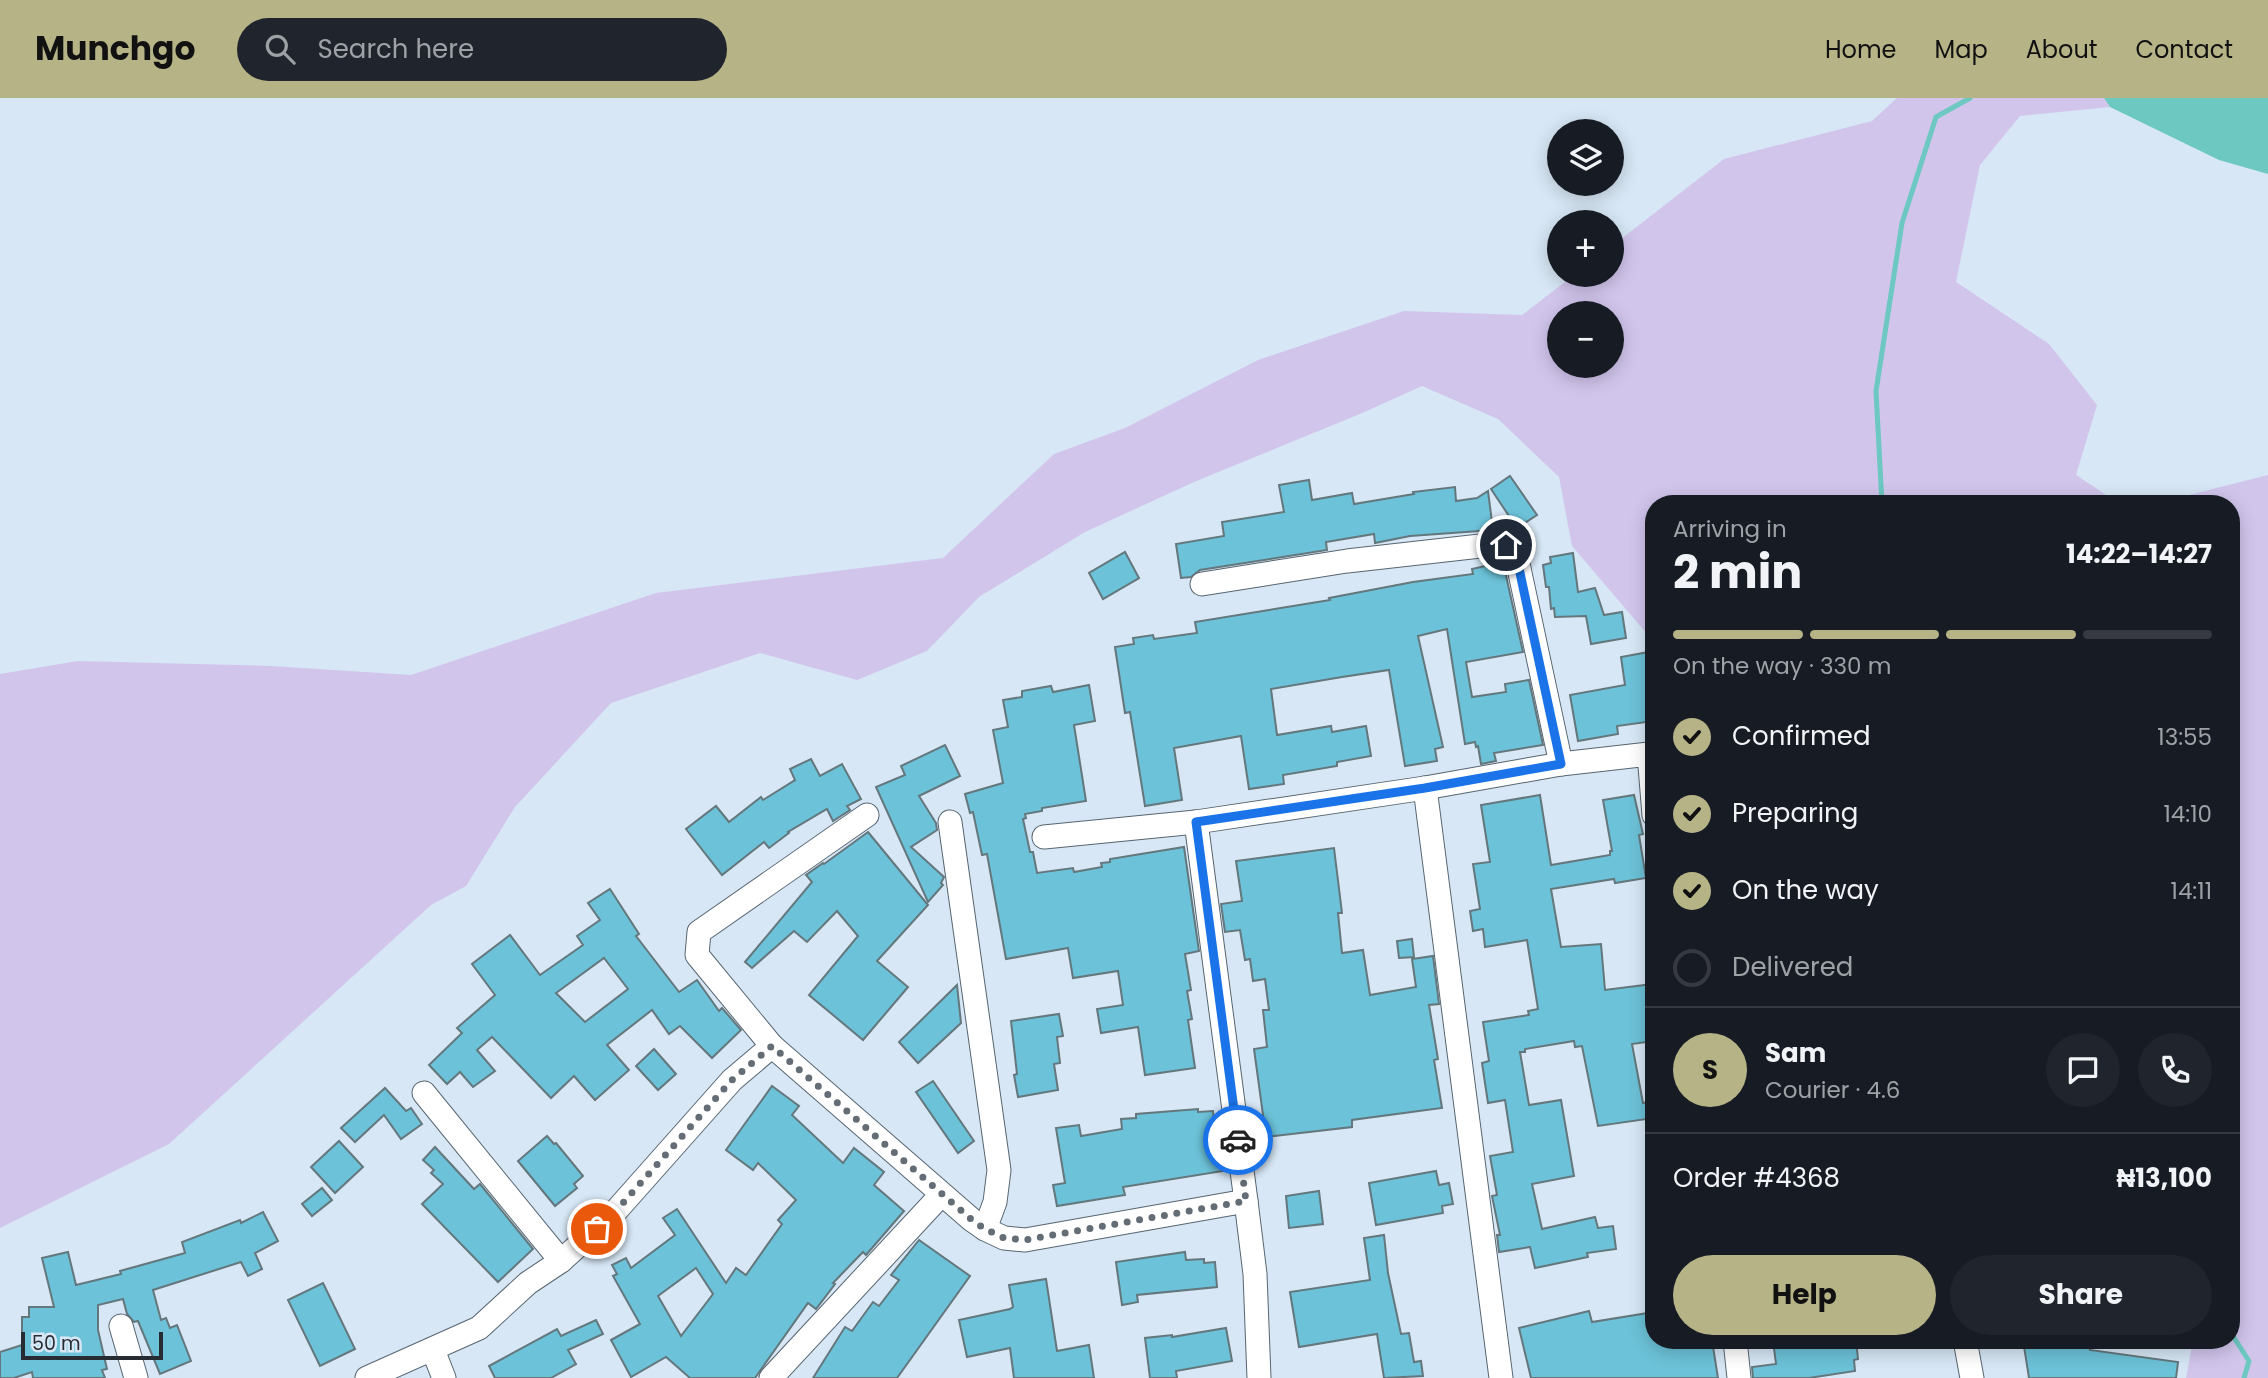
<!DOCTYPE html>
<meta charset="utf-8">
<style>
:root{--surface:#171b24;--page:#20242c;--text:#f1f3f6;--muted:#9ea1a6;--line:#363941;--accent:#b6b487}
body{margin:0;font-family:Poppins,sans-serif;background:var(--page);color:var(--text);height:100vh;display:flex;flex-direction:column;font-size:26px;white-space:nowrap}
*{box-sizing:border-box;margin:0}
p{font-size:23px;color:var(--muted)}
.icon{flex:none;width:38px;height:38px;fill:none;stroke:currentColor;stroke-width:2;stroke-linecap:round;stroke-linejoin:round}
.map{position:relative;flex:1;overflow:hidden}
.details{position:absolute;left:1645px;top:397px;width:595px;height:854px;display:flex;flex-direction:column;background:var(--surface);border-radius:28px;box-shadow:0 4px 18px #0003}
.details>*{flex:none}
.buttons{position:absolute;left:1547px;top:21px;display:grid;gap:14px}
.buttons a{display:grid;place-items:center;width:77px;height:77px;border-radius:50%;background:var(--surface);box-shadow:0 4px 18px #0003;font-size:35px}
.scale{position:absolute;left:21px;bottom:18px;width:142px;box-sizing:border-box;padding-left:7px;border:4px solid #262c32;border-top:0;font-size:19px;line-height:24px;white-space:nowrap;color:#262c32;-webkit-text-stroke:5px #d7e7f5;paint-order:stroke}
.pin{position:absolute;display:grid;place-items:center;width:60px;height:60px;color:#fff;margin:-30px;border:4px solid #fff;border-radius:50%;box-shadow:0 2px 7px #0007}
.courier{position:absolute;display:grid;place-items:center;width:70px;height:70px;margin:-35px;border:5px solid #1a73e8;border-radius:50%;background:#fff;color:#222;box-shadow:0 2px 9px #0007}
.overview em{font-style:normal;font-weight:700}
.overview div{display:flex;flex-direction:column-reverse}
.overview{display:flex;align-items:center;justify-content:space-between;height:119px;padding:0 28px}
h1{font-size:46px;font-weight:700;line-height:52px}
.bar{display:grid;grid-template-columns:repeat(4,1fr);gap:10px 7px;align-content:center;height:84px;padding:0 28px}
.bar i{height:9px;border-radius:5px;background:var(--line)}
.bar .on{background:var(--accent)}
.bar p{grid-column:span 4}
.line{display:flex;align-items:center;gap:18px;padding:0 28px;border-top:2px solid var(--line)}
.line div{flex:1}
.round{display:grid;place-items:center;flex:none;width:74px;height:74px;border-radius:37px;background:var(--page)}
ol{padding:0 28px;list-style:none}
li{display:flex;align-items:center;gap:21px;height:77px}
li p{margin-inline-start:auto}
li .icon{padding:7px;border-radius:50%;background:var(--accent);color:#111;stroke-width:4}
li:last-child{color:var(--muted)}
li i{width:38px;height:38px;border:4px solid var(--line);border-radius:50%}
.cta{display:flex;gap:14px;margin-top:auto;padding:14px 28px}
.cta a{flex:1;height:80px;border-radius:42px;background:var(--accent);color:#111;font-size:28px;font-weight:700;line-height:80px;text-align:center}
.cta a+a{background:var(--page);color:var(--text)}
header{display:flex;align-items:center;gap:42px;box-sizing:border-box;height:98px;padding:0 35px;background:var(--accent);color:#111}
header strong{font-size:33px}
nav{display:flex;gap:38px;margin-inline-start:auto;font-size:24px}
.search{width:490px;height:63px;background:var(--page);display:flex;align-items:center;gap:18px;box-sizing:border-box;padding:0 24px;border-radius:38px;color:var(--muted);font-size:26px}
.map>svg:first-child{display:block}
.green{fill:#d1c5ec;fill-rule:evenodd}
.water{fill:#6cc8c0}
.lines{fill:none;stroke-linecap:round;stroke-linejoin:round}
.stream{stroke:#6cc8c0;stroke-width:5}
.building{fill:#6cc2d8;stroke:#63777d;stroke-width:2;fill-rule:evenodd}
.street-casing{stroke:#576571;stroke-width:25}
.street{stroke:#fff;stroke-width:23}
.done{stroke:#646d76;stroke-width:7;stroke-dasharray:0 12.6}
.route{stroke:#1a73e8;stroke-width:9}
</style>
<header>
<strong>Munchgo</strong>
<div class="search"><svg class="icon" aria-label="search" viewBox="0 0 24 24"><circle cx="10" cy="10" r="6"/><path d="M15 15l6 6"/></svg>Search here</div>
<nav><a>Home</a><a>Map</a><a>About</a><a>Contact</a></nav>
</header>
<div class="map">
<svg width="2268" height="1280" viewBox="0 0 2268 1280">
<rect width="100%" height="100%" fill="#d7e7f5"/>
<!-- green -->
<g class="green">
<path d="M1897 0H2104L2110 9 2020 18 1980 67 1956 184 2049 246 2097 307 2076 377 2120 406H1654V544L1572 448 1559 379 1498 321 1422 288 1360 316 1194 384 1085 434 979 499 927 553 857 582 760 555 611 605 515 709 466 788 431 807 169 1046 0 1130V576L78 563 271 568 411 577 656 495 943 460 1054 356 1125 330 1258 262 1404 213 1522 217 1574 177H1612V148L1724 61 1872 23ZM1559 215H1612V268H1559Z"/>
<polygon points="2268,377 2268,1280 2186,1280 2193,1243 2231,1242 2231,406 2121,406 2189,397"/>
</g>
<!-- water -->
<polygon class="water" points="2104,0 2268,0 2268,76 2219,62 2110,9"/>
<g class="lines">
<!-- stream -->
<g class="stream">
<polyline points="1882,406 1876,293 1902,125 1936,19 1970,0"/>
<polyline points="2231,1235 2249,1263 2244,1280"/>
</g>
</g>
<!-- building -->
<g class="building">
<polygon points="1510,378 1537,417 1517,430 1491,391"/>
<polygon points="1309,382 1312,402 1352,395 1354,406 1414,396 1413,394 1455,389 1456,403 1477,400 1488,393 1493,432 1410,438 1375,445 1374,436 1326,444 1327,452 1200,472 1191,479 1181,480 1176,446 1224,438 1222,424 1284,414 1279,387"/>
<polygon points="1125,454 1139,480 1103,501 1089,475"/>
<polygon points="1573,455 1578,494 1595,490 1604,517 1622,514 1626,540 1591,546 1586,518 1555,519 1554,510 1551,511 1549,489 1546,489 1543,467 1551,465 1550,459"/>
<polygon points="1503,464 1523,554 1466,564 1472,599 1506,594 1505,586 1529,582 1543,647 1494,655 1496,663 1481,666 1478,648 1476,649 1475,644 1465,646 1447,531 1418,538 1443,649 1435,651 1437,663 1405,668 1389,572 1342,579 1271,591 1277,637 1331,628 1332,634 1366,628 1371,658 1337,664 1337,668 1283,677 1284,686 1249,691 1241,638 1174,650 1182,702 1145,708 1130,614 1125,615 1115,549 1134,546 1133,540 1153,537 1154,541 1197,535 1195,524 1330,502 1329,500 1413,484 1473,476 1472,471"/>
<polygon points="1654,553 1654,623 1617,628 1618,636 1578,643 1570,597 1625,587 1621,559"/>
<polygon points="1089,587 1095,623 1074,627 1086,703 1042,710 1042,713 1025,716 1026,720 1023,721 1030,754 1033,754 1037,775 1073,770 1074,774 1102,769 1101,765 1110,764 1110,761 1184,749 1199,853 1185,856 1191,892 1187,893 1192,921 1188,922 1195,970 1145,977 1138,929 1101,935 1097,911 1123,907 1118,873 1073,880 1068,850 1006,861 987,756 982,757 973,714 970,715 965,696 1003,685 993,632 1008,629 1003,602 1022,599 1022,593 1051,588 1053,594"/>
<polygon points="945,647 960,678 919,698 936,725 937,732 911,749 944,779 941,785 943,787 928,804 876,689 905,677 901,668"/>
<polygon points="811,661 820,678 842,666 861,701 847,708 850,712 833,723 827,711 788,734 789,735 769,750 764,744 722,777 686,731 716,708 729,724 761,699 763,702 795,682 790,671"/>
<polygon points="1540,697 1551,767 1610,757 1610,753 1612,753 1603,702 1634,697 1643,736 1639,737 1646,780 1615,785 1614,781 1551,791 1561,849 1601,846 1605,892 1653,886 1654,943 1632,946 1643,1005 1654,1003 1654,1020 1598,1028 1582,948 1575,949 1574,943 1525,951 1525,954 1520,954 1529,1007 1561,1002 1574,1078 1532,1086 1542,1131 1595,1119 1598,1130 1613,1128 1616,1151 1587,1155 1588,1159 1535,1170 1530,1149 1499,1154 1497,1137 1500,1137 1492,1098 1497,1097 1490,1058 1513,1054 1505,1002 1488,1005 1482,965 1489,963 1483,924 1529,917 1528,913 1538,911 1527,842 1485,849 1483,831 1473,833 1470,813 1480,811 1473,766 1490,764 1481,707"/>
<polygon points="868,734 928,807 877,863 908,889 863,942 809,897 858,838 837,813 807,844 794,833 752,870 745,864 812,784 806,777 823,765 824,766"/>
<polygon points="1334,750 1342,815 1338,815 1342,855 1363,852 1370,897 1416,889 1412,861 1433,858 1439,906 1429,907 1438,961 1434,962 1442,1010 1352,1022 1352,1029 1266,1039 1254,951 1267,949 1263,912 1269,912 1265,881 1253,883 1250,861 1245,862 1240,832 1225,834 1221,806 1242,803 1236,763"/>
<path d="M610 791 639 836 636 838 679 894 697 882 719 913 722 910 741 932 712 960 680 928 669 936 652 912 607 947 629 972 595 1002 574 978 551 1000 492 939 477 952 495 973 473 989 460 974 447 986 429 967 462 935 457 930 495 897 472 866 510 837 540 877 583 847 577 838 600 822 588 805ZM604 860 628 891 585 924 556 895Z"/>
<polygon points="1412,841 1414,859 1399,860 1397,843"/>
<polygon points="957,887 961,925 918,965 899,944"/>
<polygon points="1059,916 1063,938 1057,939 1060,965 1054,966 1058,992 1018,999 1014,977 1017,976 1011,923"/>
<polygon points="654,951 676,976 658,992 636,968"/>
<polygon points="933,983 974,1043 958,1055 916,994"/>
<path d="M772 988 799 1008 792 1017 843 1065 854 1050 884 1074 874 1087 904 1113 866 1157 863 1154 833 1185 835 1186 816 1211 808 1205 755 1280H690L666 1259 631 1279 611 1242 640 1226 613 1178 617 1176 612 1167 626 1160 631 1170 675 1137 663 1120 677 1111 726 1185 736 1170 746 1177 782 1126 778 1122 796 1102 758 1065 753 1072 726 1052ZM696 1170 713 1196 681 1238 658 1198Z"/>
<polygon points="385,990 406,1013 411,1010 422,1026 401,1041 384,1017 355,1044 341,1030"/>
<polygon points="1198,1011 1198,1014 1213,1013 1217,1055 1220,1054 1223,1073 1123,1089 1125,1097 1057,1108 1053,1087 1065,1085 1056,1030 1079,1027 1081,1038 1122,1031 1121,1021 1136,1020 1136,1016"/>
<polygon points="547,1038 554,1046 556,1045 583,1078 574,1086 577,1090 555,1108 518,1063"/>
<polygon points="339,1043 363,1069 335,1095 311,1069"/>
<polygon points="435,1049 474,1091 480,1086 533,1151 498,1184 422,1106 443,1086 431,1075 434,1072 423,1062"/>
<polygon points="1436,1073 1439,1087 1449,1085 1453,1106 1442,1108 1443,1115 1376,1127 1369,1085"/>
<polygon points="322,1090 332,1102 312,1118 302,1106"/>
<polygon points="1319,1093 1323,1126 1289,1130 1286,1098"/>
<polygon points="263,1114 278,1143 255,1155 262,1171 248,1178 241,1164 153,1192 161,1222 166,1220 170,1230 177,1227 191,1263 160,1276 138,1223 134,1224 127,1216 123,1201 98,1207 98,1232 107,1271 102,1272 105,1280 33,1280 32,1274 14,1280 0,1280 0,1254 22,1247 22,1219 29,1219 29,1209 54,1209 42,1160 68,1154 76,1187 121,1176 120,1173 185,1155 182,1144 240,1122 241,1125"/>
<polygon points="1384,1137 1388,1175 1401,1236 1409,1235 1414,1264 1421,1263 1423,1278 1384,1280 1377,1236 1299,1249 1290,1194 1370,1182 1364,1140"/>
<polygon points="919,1142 970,1178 897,1280 813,1280 845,1229 852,1233 873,1204 879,1208 899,1182 891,1177"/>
<polygon points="1185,1154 1186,1162 1204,1161 1204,1165 1215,1164 1217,1189 1137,1197 1138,1204 1122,1207 1116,1164"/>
<polygon points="1046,1181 1057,1253 1089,1247 1094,1280 1014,1280 1010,1250 967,1259 959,1222 1010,1211 1013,1209 1009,1187"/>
<polygon points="323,1185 355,1251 320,1268 288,1202"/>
<polygon points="1589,1213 1592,1224 1654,1214 1654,1242 1712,1242 1718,1280 1531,1280 1519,1230"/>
<polygon points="596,1222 603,1236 568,1252 576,1266 551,1280 495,1280 489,1268 557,1231 561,1238"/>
<polygon points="1226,1230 1232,1263 1176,1273 1177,1280 1150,1280 1145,1240 1172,1237 1172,1239"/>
<polygon points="1773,1242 1856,1242 1858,1261 1854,1262 1855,1273 1809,1280 1753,1280 1752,1269 1776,1266"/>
<polygon points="2023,1242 2090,1242 2090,1252 2178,1264 2176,1280 2029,1280"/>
</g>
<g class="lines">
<defs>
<g id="street">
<path d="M1202 486 1347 463 1498 446C1508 448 1512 452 1517 461L1561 666"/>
<polyline points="1425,690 1501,1280"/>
<polyline points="950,724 999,1072 995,1104 985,1131"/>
<polyline points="1196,724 1246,1103"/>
<polyline points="1044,739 1196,724 1425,690 1561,666 1649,656 1654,717"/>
<polyline points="772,948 697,857 699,834 867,717"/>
<polyline points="424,995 561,1163"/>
<polyline points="121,1228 136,1280"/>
<polyline points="1735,1242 1739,1280"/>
<polyline points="1965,1242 1972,1280"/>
<polyline points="433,1252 444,1280"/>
<polyline points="367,1280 479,1230 528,1185 561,1163 614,1115 732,982 772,948 972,1122 985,1131 1004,1140 1025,1142 1246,1103 1255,1176 1259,1280"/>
<polyline points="771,1280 941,1097"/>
</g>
</defs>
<!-- street casing -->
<use href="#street" class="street-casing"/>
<!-- street -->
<use href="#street" class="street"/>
</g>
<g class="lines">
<!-- done -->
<polyline class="done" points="597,1131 614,1115 732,982 772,948 972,1122 985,1131 1004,1140 1025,1142 1246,1103 1238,1042"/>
<!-- route -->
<polyline class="route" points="1238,1042 1196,724 1425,690 1561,666 1517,461 1512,452 1506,447"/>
</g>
</svg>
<div class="buttons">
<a><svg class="icon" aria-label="layers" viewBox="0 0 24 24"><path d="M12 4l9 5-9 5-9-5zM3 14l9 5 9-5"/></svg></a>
<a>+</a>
<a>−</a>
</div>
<div class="scale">50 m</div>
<div class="pin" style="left:597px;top:1131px;background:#ea580c"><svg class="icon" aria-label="bag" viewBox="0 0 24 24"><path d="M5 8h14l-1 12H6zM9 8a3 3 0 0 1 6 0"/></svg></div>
<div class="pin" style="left:1506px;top:447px;background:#1f2937"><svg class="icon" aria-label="home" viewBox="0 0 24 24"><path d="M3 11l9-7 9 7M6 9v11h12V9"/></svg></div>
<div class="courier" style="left:1238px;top:1042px"><svg class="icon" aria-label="car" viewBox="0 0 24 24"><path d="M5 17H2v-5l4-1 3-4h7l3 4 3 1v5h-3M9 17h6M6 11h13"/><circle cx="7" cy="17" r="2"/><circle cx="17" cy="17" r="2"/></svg></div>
<section class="details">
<div class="overview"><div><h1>2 min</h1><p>Arriving in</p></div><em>14:22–14:27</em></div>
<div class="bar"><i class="on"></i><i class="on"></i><i class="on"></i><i></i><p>On the way · 330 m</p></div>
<ol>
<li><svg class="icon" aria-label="check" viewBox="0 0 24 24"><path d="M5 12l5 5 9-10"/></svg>Confirmed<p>13:55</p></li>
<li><svg class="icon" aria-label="check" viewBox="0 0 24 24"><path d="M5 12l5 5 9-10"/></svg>Preparing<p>14:10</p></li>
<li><svg class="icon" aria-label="check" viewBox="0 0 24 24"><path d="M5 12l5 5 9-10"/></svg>On the way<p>14:11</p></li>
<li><i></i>Delivered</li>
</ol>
<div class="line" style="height:126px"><b class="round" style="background:var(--accent);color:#111">S</b><div><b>Sam</b><p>Courier · 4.6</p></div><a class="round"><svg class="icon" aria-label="chat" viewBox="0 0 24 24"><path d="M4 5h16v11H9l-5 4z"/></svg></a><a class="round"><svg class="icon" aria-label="phone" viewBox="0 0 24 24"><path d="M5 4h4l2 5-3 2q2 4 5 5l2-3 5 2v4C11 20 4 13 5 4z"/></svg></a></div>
<div class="line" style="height:91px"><div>Order #4368</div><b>₦13,100</b></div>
<div class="cta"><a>Help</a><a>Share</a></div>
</section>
</div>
